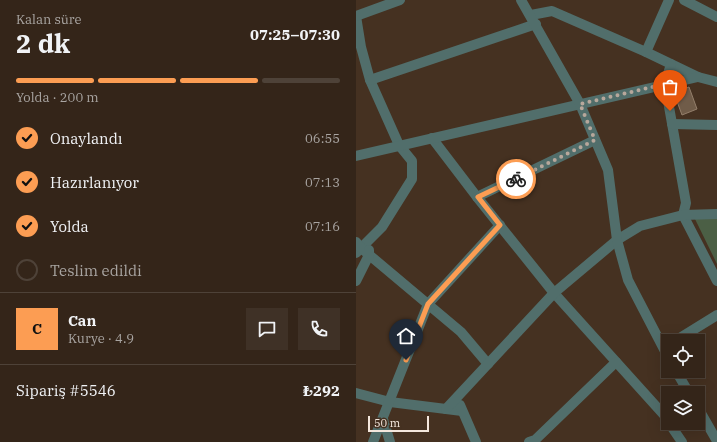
<!DOCTYPE html>
<html lang="tr">
<meta charset="utf-8">
<style>
:root{--surface:#342519;--page:#3f3126;--text:#f1f3f6;--muted:#a9a5a2;--line:#4e4238;--accent:#fc9d53}
body{margin:0;font-family:"IBM Plex Serif",serif;background:var(--page);color:var(--text);height:100vh;display:flex;flex-direction:column;font-size:15px;white-space:nowrap}
*{box-sizing:border-box;margin:0}
p{font-size:13px;color:var(--muted)}
.icon{flex:none;width:22px;height:22px;fill:none;stroke:currentColor;stroke-width:2;stroke-linecap:round;stroke-linejoin:round}
.map{position:relative;flex:1;overflow:hidden}
.drawer{display:flex;flex-direction:column;background:var(--surface);width:356px}
.drawer>*{flex:none}
.buttons{position:absolute;left:305px;top:334px;display:grid;gap:8px}
.buttons a{display:grid;place-items:center;width:44px;height:44px;border-radius:0px;background:var(--surface);box-shadow:0 4px 16px #0002,0 0 0 1px var(--line);font-size:20px}
.scale{position:absolute;left:12px;bottom:10px;width:61px;box-sizing:border-box;padding-left:4px;border:2px solid #f4e7dd;border-top:0;font-size:11px;line-height:14px;white-space:nowrap;color:#f4e7dd;-webkit-text-stroke:3px #453121;paint-order:stroke}
.pin{position:absolute;display:grid;place-items:center;width:34px;height:34px;color:#fff;margin:-41px -17px;border-radius:50% 50% 50% 0;rotate:-45deg;box-shadow:0 0 4px #0007}
.pin .icon{rotate:45deg}
.courier{position:absolute;display:grid;place-items:center;width:40px;height:40px;margin:-20px;border:3px solid #fc9d53;border-radius:50%;background:#fff;color:#222;box-shadow:0 1px 5px #0007}
.summary em{font-style:normal;font-weight:800}
.summary div{display:flex;flex-direction:column-reverse}
.summary{display:flex;align-items:center;justify-content:space-between;height:68px;padding:0 16px}
h1{font-size:26px;font-weight:800;line-height:30px}
.bar{display:grid;grid-template-columns:repeat(4,1fr);gap:6px 4px;align-content:center;height:48px;padding:0 16px}
.bar i{height:5px;border-radius:3px;background:var(--line)}
.bar .on{background:var(--accent)}
.bar p{grid-column:span 4}
.line{display:flex;align-items:center;gap:10px;padding:0 16px;border-top:1px solid var(--line)}
.line div{flex:1}
.round{display:grid;place-items:center;flex:none;width:42px;height:42px;border-radius:0px;background:var(--page)}
ol{padding:0 16px;list-style:none}
li{display:flex;align-items:center;gap:12px;height:44px}
li p{margin-inline-start:auto}
li .icon{padding:4px;border-radius:50%;background:var(--accent);color:#111;stroke-width:4}
li:last-child{color:var(--muted)}
li i{width:22px;height:22px;border:2px solid var(--line);border-radius:50%}
main{display:flex;flex:1;min-height:0}
.map>svg:first-child{display:block}
.green{fill:#4b5f45}
.building{fill:#705c49;stroke:#947f6b}
.lines{fill:none;stroke-linecap:round;stroke-linejoin:round}
.minor{stroke:#516e6b;stroke-width:10}
.tertiary{stroke:#516e6b;stroke-width:10}
.done{stroke:#b7a79b;stroke-width:4;stroke-dasharray:0 7.2}
.route{stroke:#fc9d53;stroke-width:5}
</style>
<main>
<section class="drawer">
<div class="summary"><div><h1>2 dk</h1><p>Kalan süre</p></div><em>07:25–07:30</em></div>
<div class="bar"><i class="on"></i><i class="on"></i><i class="on"></i><i></i><p>Yolda · 200 m</p></div>
<ol>
<li><svg class="icon" aria-label="check" viewBox="0 0 24 24"><path d="M5 12l5 5 9-10"/></svg>Onaylandı<p>06:55</p></li>
<li><svg class="icon" aria-label="check" viewBox="0 0 24 24"><path d="M5 12l5 5 9-10"/></svg>Hazırlanıyor<p>07:13</p></li>
<li><svg class="icon" aria-label="check" viewBox="0 0 24 24"><path d="M5 12l5 5 9-10"/></svg>Yolda<p>07:16</p></li>
<li><i></i>Teslim edildi</li>
</ol>
<div class="line" style="height:72px"><b class="round" style="background:var(--accent);color:#111">C</b><div><b>Can</b><p>Kurye · 4.9</p></div><a class="round"><svg class="icon" aria-label="chat" viewBox="0 0 24 24"><path d="M4 5h16v11H9l-5 4z"/></svg></a><a class="round"><svg class="icon" aria-label="phone" viewBox="0 0 24 24"><path d="M5 4h4l2 5-3 2q2 4 5 5l2-3 5 2v4C11 20 4 13 5 4z"/></svg></a></div>
<div class="line" style="height:52px"><div>Sipariş #5546</div><b>₺292</b></div>
</section>
<div class="map">
<svg width="361" height="442" viewBox="0 0 361 442">
<rect width="100%" height="100%" fill="#453121"/>
<!-- green -->
<polygon class="green" points="361,218 361,264 339,219"/>
<!-- building -->
<polygon class="building" points="333,87 341,109 326,115 318,93"/>
<g class="lines">
<!-- minor -->
<g class="minor">
<polyline points="328,0 361,17"/>
<polyline points="175,15 196,11 290,52 342,77 361,82"/>
<polyline points="0,16 5,47 14,80 43,145 56,161 56,179 26,227 0,253"/>
<polyline points="0,16 44,0"/>
<polyline points="290,52 313,0"/>
<polyline points="315,64 309,84 330,203 327,215 361,281"/>
<polyline points="14,80 180,24"/>
<polyline points="316,124 361,125"/>
<polyline points="76,138 121,197 198,293 308,415 312,421"/>
<polyline points="0,156 342,77"/>
<polyline points="121,197 239,140"/>
<polyline points="0,242 5,248 105,332 132,364"/>
<polyline points="0,281 13,255 13,250"/>
<polyline points="319,341 361,315"/>
<polyline points="0,393 34,402 106,411"/>
<polyline points="104,405 120,442"/>
<polyline points="90,409 198,293 261,240 284,226 327,215 361,214"/>
<polyline points="27,419 34,442"/>
<polyline points="313,423 326,442"/>
<polyline points="17,442 72,304 144,225"/>
<polyline points="173,442 179,440 260,362"/>
</g>
<!-- tertiary -->
<g class="tertiary">
<polyline points="165,0 224,104 252,170 261,240 272,280 312,357"/>
<polyline points="320,371 333,393"/>
<polyline points="342,408 361,441"/>
</g>
</g>
<g class="lines">
<!-- done -->
<polyline class="done" points="160,179 239,140 224,104 309,84 314,111"/>
<!-- route -->
<polyline class="route" points="50,360 72,304 144,225 122,197 160,179"/>
</g>
</svg>
<div class="buttons">
<a><svg class="icon" aria-label="locate" viewBox="0 0 24 24"><circle cx="12" cy="12" r="6"/><path d="M12 2v4M12 18v4M2 12h4M18 12h4"/></svg></a>
<a><svg class="icon" aria-label="layers" viewBox="0 0 24 24"><path d="M12 4l9 5-9 5-9-5zM3 14l9 5 9-5"/></svg></a>
</div>
<div class="scale">50 m</div>
<div class="pin" style="left:314px;top:111px;background:#ea580c"><svg class="icon" aria-label="bag" viewBox="0 0 24 24"><path d="M5 8h14l-1 12H6zM9 8a3 3 0 0 1 6 0"/></svg></div>
<div class="pin" style="left:50px;top:360px;background:#1f2937"><svg class="icon" aria-label="home" viewBox="0 0 24 24"><path d="M3 11l9-7 9 7M6 9v11h12V9"/></svg></div>
<div class="courier" style="left:160px;top:179px"><svg class="icon" aria-label="bike" viewBox="0 0 24 24"><circle cx="6" cy="16" r="4"/><circle cx="18" cy="16" r="4"/><path d="M6 16l4-8h5l3 8M10 8l3 8H6M13 5h3"/></svg></div>
</div>
</main>
